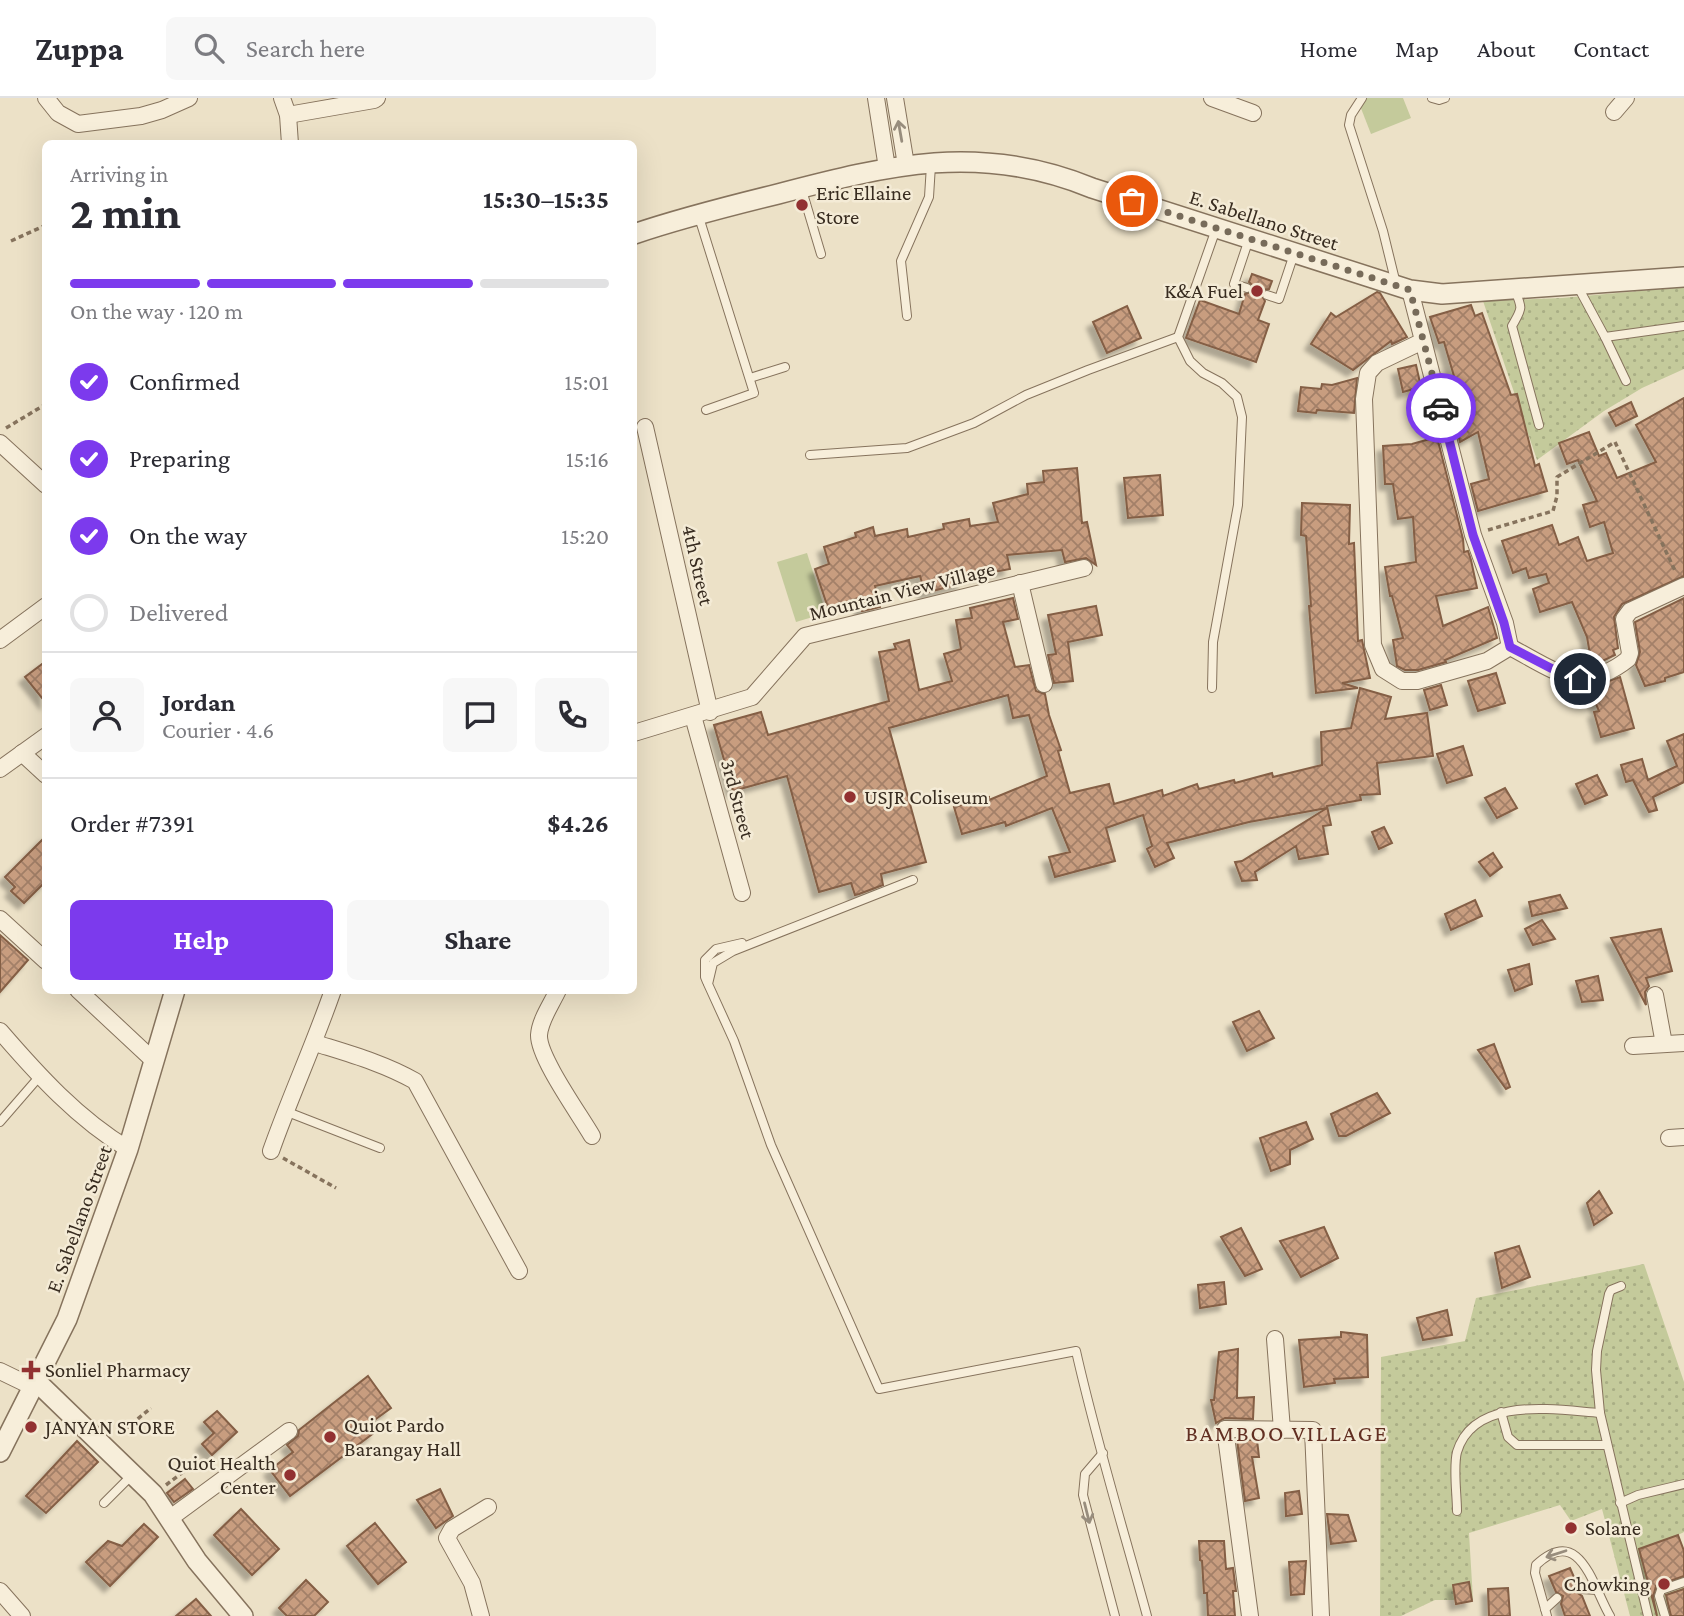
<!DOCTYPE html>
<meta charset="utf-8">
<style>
:root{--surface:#fff;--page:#f7f7f7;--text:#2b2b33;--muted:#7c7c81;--line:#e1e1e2;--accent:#7c3aed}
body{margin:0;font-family:"Crimson Pro",serif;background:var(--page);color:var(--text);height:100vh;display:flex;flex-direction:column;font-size:26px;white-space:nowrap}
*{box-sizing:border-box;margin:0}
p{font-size:23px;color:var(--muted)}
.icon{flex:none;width:38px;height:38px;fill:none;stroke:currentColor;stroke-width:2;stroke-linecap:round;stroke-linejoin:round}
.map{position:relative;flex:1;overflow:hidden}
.details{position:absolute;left:42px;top:42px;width:595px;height:854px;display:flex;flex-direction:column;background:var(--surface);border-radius:10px;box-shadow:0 7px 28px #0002}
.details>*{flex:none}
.pin{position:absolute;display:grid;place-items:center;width:60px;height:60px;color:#fff;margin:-30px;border:4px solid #fff;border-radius:50%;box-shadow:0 2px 7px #0007}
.courier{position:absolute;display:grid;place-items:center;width:70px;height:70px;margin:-35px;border:5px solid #7c3aed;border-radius:50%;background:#fff;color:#222;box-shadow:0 2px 9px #0007}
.headline em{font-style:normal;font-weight:700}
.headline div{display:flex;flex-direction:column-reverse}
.headline{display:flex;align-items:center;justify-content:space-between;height:119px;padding:0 28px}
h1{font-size:46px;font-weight:700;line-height:52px}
.bar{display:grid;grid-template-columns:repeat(4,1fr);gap:10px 7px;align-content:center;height:84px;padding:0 28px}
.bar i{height:9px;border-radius:5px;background:var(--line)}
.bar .selected{background:var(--accent)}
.bar p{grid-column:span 4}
.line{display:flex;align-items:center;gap:18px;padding:0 28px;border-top:2px solid var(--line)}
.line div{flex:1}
.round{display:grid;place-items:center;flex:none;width:74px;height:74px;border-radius:10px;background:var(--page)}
ol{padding:0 28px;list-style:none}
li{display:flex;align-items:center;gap:21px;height:77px}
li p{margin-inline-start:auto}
li .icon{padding:7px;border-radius:50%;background:var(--accent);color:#fff;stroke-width:4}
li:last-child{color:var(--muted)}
li i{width:38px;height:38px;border:4px solid var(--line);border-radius:50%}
.button{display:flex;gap:14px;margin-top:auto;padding:14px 28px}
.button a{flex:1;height:80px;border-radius:10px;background:var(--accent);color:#fff;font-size:28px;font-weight:700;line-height:80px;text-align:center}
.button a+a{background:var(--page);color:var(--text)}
header{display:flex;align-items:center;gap:42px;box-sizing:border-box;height:98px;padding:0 35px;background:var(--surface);border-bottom:2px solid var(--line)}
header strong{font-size:33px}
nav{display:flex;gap:38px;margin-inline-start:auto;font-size:24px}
.search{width:490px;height:63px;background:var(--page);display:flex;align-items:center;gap:18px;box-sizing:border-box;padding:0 24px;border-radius:10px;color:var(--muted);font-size:26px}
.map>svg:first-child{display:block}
.grass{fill:url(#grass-dots)}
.pitch{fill:#c4ca9b}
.building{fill:url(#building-cross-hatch);stroke:#845e45;stroke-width:2;filter:url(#shadow)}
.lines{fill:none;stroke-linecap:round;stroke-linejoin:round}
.service-casing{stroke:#86735d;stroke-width:10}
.minor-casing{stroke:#86735d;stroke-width:18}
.tertiary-casing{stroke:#86735d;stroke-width:22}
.path{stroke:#86735d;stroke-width:3.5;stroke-dasharray:5 3.5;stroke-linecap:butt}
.service{stroke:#f7eeda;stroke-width:8}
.minor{stroke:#f7eeda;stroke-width:16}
.tertiary{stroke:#f7eeda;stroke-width:19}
.oneway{stroke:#988d7d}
.done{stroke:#776b5a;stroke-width:7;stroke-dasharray:0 12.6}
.route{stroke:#7c3aed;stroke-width:9}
.poi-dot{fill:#923131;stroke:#f4ebd6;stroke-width:2.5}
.labels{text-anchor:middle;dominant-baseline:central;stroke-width:5;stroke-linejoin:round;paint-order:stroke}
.poi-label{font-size:21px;fill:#382c20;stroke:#f4ebd6;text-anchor:start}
.street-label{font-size:21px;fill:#382c20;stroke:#f4ebd6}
.neighbourhood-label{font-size:23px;letter-spacing:2px;fill:#622f22;stroke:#f4ebd6}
</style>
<header>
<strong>Zuppa</strong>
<div class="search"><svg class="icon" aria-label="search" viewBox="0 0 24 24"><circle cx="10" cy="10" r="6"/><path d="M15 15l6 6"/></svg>Search here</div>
<nav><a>Home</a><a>Map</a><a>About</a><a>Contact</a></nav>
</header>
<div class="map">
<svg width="1684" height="1518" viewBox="0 0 1684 1518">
<defs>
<pattern id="grass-dots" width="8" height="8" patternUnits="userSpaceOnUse" patternTransform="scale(1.75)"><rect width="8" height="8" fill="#c4ca9b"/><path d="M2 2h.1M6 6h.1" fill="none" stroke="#a9ae85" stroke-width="1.8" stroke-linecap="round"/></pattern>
<pattern id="building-cross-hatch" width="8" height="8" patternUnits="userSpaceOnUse" patternTransform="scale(1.75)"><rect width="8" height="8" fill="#c89d7f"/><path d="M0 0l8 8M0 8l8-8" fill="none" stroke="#a38068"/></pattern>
<filter id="shadow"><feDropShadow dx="-6" dy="6" stdDeviation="2" flood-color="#0004"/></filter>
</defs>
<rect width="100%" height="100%" fill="#ece1c7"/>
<!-- grass -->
<g class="grass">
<polygon points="1684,189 1684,271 1642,290 1604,313 1537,362 1483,203 1562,200"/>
<polygon points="1644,1166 1684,1284 1684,1434 1678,1437 1684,1453 1684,1518 1630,1518 1602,1411 1571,1423 1560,1407 1469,1435 1473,1502 1435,1502 1401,1518 1380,1518 1381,1259 1465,1243 1476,1200"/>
</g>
<!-- pitch -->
<g class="pitch">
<polygon points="1357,0 1403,0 1411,20 1371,36"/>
<polygon points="807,455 826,515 796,524 777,464"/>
</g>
<!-- building -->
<g class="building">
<polygon points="1252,176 1272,183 1269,191 1263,192 1261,196 1265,203 1258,222 1269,226 1256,264 1186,240 1200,202 1239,216 1245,196 1253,193 1253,188 1249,184"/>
<polygon points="1377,194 1380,195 1407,239 1392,246 1391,243 1353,272 1311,246 1331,215 1336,219"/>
<polygon points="1471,207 1475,218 1482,215 1511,297 1517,296 1535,368 1539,366 1547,393 1478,413 1471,386 1489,381 1478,334 1460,344 1456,327 1465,323 1463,317 1465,316 1444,244 1439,245 1430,219"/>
<polygon points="1127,208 1141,240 1107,255 1093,224"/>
<polygon points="1416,267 1421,289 1403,294 1398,271"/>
<polygon points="1357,280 1354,315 1317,312 1316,315 1298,313 1301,289 1321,291 1322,286 1332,287"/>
<polygon points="1684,300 1684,478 1622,506 1614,519 1618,550 1613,552 1615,557 1592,568 1587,539 1572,504 1540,514 1533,491 1549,485 1546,476 1529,480 1526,470 1513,475 1502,443 1552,427 1559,447 1578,439 1587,463 1613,455 1604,424 1590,429 1583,407 1597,403 1578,362 1567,366 1559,345 1589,334 1599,358 1606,355 1617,380 1656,364 1636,327"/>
<polygon points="1631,304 1637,318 1616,328 1609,315"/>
<polygon points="1437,339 1463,441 1464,454 1468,453 1471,462 1477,490 1436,498 1443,528 1488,509 1497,540 1445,562 1446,564 1418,572 1405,572 1397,568 1393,542 1403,540 1392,498 1390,498 1385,469 1416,464 1413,419 1398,421 1393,386 1385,386 1383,348 1412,346"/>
<polygon points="1077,370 1082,425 1087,424 1096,467 1086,460 1065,464 1062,452 1007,457 1010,471 961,480 963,485 925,495 920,478 875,488 880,509 862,513 858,500 828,510 815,471 829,466 824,449 856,439 855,435 873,429 875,438 907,431 908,439 944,431 943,426 969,421 970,428 998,424 993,405 1028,396 1027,386 1044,384 1043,373"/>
<polygon points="1160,377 1163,417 1128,420 1124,380"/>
<polygon points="1302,405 1350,407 1349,446 1354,445 1358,543 1362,542 1370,580 1342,585 1358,590 1316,595 1309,508 1311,508 1306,438 1301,437"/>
<polygon points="1013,500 1018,521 1003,524 1015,569 1029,567 1036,593 1045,596 1049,617 1061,652 1058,653 1070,695 1109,686 1114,706 1162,692 1163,698 1197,686 1199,691 1234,682 1235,685 1272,675 1273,679 1322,667 1321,634 1351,630 1360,590 1391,599 1385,621 1427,615 1433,658 1377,665 1380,696 1360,697 1361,702 1327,708 1331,727 1323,728 1328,756 1299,761 1296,748 1255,774 1257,782 1242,783 1235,764 1242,763 1327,710 1249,724 1167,745 1174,760 1155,769 1147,751 1152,748 1143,717 1106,730 1115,763 1055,779 1049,759 1070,754 1052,710 1006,728 1005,724 962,736 954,709 989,699 989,702 1047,678 1029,617 1013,620 1008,597 889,630 926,764 881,776 883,787 859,796 855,797 851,785 819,794 787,678 733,693 714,627 761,614 768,637 889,603 879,554 896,551 894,546 909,542 919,592 952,583 944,556 961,551 956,522 972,520 970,510"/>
<polygon points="1684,500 1684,574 1665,580 1665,583 1645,588 1636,567 1640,554 1635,524"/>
<polygon points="1096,508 1102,537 1068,544 1073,583 1054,585 1048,557 1056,556 1048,517"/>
<polygon points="46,563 46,605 25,579"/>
<polygon points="1496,575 1505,605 1478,613 1468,583"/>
<polygon points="1620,579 1634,630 1601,639 1594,614 1599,613 1589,590"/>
<polygon points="1441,587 1447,607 1430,612 1424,592"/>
<polygon points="1684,636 1684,684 1653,699 1657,712 1649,714 1633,682 1626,684 1621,667 1642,661 1648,682 1677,668 1667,643"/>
<polygon points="1463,648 1472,677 1447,685 1437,656"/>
<polygon points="1597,677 1607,697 1585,706 1576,686"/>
<polygon points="1505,690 1517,710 1497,720 1485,700"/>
<polygon points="1384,729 1392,745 1379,751 1372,734"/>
<polygon points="46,738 46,783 24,805 11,793 15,789 5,779"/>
<polygon points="1493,755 1502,769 1490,778 1479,764"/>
<polygon points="1560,797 1567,810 1532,818 1529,804"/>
<polygon points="1475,802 1482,818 1451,832 1445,816"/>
<polygon points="1542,822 1555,841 1533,847 1525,831"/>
<polygon points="1661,831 1672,873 1646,880 1649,888 1645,894 1646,907 1611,840"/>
<polygon points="0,837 28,862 0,894"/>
<polygon points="1529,866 1532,886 1515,893 1508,872"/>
<polygon points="1598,878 1603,902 1582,904 1576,883"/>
<polygon points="1259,913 1274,940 1247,953 1233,924"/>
<polygon points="1494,946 1510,989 1506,991 1478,952"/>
<polygon points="1377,995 1390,1015 1346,1038 1339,1038 1331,1016"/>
<polygon points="1306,1024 1313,1041 1290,1052 1290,1066 1271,1073 1260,1040"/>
<polygon points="1599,1093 1612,1115 1594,1127 1587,1105"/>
<polygon points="1324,1129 1338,1160 1301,1179 1280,1143"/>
<polygon points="1241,1130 1262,1171 1245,1178 1221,1139"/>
<polygon points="1519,1148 1530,1179 1502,1190 1495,1155"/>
<polygon points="1224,1184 1226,1206 1200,1210 1198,1187"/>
<polygon points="1447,1212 1452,1237 1423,1242 1417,1220"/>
<polygon points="1341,1234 1367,1237 1368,1279 1334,1281 1335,1285 1304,1289 1299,1242 1341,1239"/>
<polygon points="1238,1251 1237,1300 1254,1299 1253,1321 1225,1320 1216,1325 1211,1302 1214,1302 1219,1254"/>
<polygon points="368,1278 391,1310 369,1326 375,1334 290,1398 270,1372 293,1354 287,1347 298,1338 299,1332"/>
<polygon points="217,1313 237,1334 212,1357 202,1346 214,1335 204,1324"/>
<polygon points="1237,1342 1257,1342 1259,1359 1252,1359 1259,1400 1245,1403"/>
<polygon points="77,1343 98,1364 46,1415 26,1398"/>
<polygon points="185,1381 193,1391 174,1404 167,1395"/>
<polygon points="440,1391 453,1418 436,1430 417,1402"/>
<polygon points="1299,1393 1302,1416 1286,1418 1285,1395"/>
<polygon points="241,1411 279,1451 252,1477 214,1437"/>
<polygon points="1327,1416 1348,1417 1356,1443 1331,1446"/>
<polygon points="375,1425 406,1464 378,1486 347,1448"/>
<polygon points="144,1426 158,1439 110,1488 86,1464 108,1443 122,1448"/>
<polygon points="1678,1437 1684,1453 1684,1478 1656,1488 1653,1499 1657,1518 1639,1451"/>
<polygon points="1199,1443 1224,1443 1226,1471 1233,1470 1236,1493 1233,1493 1235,1518 1208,1518 1207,1495 1204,1495 1202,1463 1200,1462"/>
<polygon points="1306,1463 1304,1496 1291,1497 1289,1464"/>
<polygon points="1570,1470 1577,1486 1575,1493 1582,1498 1590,1518 1565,1518 1561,1506 1563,1498 1556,1494 1549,1478"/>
<polygon points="306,1482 328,1504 314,1518 287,1518 279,1510"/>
<polygon points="1469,1484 1472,1503 1456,1506 1453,1487"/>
<polygon points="1508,1490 1510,1518 1489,1518 1488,1491"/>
<polygon points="1684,1491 1684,1518 1671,1518 1666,1497"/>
<polygon points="196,1501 211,1518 176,1518"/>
</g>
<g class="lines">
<defs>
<g id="service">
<polyline points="1362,0 1351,17 1349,27 1383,133 1396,186"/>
<polyline points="1432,0 1439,2 1445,0"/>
<polyline points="801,89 821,156"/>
<polyline points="698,116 754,295 706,312"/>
<polyline points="1577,187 1605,239 1626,283"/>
<polyline points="1247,190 1234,186 1249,141"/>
<path d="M1515 192C1523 212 1522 210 1512 228L1539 327"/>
<polyline points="1267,197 1279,201 1294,156"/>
<polyline points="907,218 901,163 929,99 931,67"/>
<polyline points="1605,239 1684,228"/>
<polyline points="750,280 785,269"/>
<polyline points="810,357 907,350 974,325 1026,297 1088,272 1178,239"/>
<polyline points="1212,590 1213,544 1238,407 1242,319 1237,299 1222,285 1203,275 1190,263 1178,239 1216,131"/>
<path d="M913 782 733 853 713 865 708 886 734 943 771 1047 879 1291 1076 1253C1096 1342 1123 1430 1147 1518"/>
<polyline points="707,884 705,879 705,862 716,851 742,845"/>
<polyline points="285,1013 380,1050"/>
<polyline points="0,1024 39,979"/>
<polyline points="1621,1188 1611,1192 1609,1196 1597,1253 1596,1272 1600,1315 1648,1518"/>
<polyline points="1501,1314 1508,1339 1517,1347 1607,1347"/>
<polyline points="1103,1355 1085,1376 1083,1397 1115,1518"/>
<polyline points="104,1405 132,1377"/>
<polyline points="1620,1405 1638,1397 1684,1386"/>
<path d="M1457 1413C1457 1397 1453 1369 1457 1354 1474 1297 1556 1312 1600 1315"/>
<polyline points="1581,1491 1597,1492"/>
<polyline points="1545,1511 1557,1500"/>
<path d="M1547 1518 1535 1475 1536 1467C1580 1426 1592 1487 1610 1518"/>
<polyline points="1665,1518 1659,1498 1661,1492 1684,1484"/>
</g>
<g id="minor">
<polyline points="46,0 58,15 78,26 141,18 162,12 189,0"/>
<polyline points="282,0 288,17 290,46"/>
<polyline points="876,0 887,70"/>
<polyline points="895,0 906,67"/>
<polyline points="1212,0 1253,15"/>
<polyline points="1614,14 1626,0"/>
<polyline points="288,17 374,2 377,0"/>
<polyline points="1410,192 1473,437 1505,525 1510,549 1487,563 1417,583 1402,583 1383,571 1373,547 1364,301 1368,275 1377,265 1423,243"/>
<polyline points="645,329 710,614"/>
<polyline points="0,345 46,387"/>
<polyline points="1020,485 1044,586"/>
<polyline points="0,542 46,508"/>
<path d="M1510 549C1554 572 1582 598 1628 561L1630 555 1624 521 1630 513 1684 488"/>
<polyline points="693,618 742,795"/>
<polyline points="634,635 752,599 805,538 1084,470"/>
<polyline points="22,655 46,677"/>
<polyline points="0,671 46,638"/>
<polyline points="0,821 46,863"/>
<polyline points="78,892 154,963"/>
<path d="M558 892C551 907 540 922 539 937 538 959 580 1017 592 1038"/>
<polyline points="1655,897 1664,946"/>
<path d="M0 933C38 977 78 1021 128 1051"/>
<path d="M315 945C350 956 383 965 415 983L519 1173"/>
<polyline points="1633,948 1684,945"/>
<polyline points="1669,1040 1684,1039"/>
<path d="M271 1053C290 999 314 947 333 892"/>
<polyline points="1275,1241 1282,1332"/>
<polyline points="0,1273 33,1289"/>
<polyline points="169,1421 289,1333"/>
<polyline points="0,1493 22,1518"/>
<polyline points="481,1518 472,1485 447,1440 452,1431 488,1409"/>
<polyline points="1250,1518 1225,1331 1313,1332 1321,1518"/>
</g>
<g id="tertiary">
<path d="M634 136C681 120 729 108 778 96 889 67 980 44 1092 90L1410 192 1442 196 1684 179"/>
<polyline points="36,1283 153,1396 197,1463 243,1518"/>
<polyline points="0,1354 67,1221 128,1051 175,892"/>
</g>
</defs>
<!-- service casing -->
<use href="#service" class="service-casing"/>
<!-- minor casing -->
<use href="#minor" class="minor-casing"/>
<!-- tertiary casing -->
<use href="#tertiary" class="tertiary-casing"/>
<!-- path -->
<g class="path">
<polyline points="11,143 46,127"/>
<polyline points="6,330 46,306"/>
<polyline points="1488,432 1553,413 1557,398 1557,379 1615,344 1676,475"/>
<polyline points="283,1060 336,1090"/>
<polyline points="118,1337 151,1310"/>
<polyline points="166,1387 195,1365"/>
</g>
<!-- service -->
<use href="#service" class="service"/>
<!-- minor -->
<use href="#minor" class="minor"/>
<!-- tertiary -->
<use href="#tertiary" class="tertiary"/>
</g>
<!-- one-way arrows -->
<defs><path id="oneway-shaft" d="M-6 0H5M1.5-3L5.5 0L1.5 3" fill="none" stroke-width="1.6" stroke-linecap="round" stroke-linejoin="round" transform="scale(1.75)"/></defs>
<g class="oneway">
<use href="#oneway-shaft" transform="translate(900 33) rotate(-100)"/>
<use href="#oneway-shaft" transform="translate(1087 1415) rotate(76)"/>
<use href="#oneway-shaft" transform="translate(1556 1456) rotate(162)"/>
</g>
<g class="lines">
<!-- done -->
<polyline class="done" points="1132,103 1410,192 1441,310"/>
<!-- route -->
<polyline class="route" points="1441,310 1473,437 1504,525 1510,549 1566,578 1580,581"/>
</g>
<!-- markers -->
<g class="poi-dot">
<circle cx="802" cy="107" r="7"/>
<circle cx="1257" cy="193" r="7"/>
<circle cx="850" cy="699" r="7"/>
<path d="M27.5 1261.5h7v7h7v7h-7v7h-7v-7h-7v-7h7z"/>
<circle cx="31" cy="1329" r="7"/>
<circle cx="330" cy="1339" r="7"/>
<circle cx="290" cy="1377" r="7"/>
<circle cx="1571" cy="1430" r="7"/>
<circle cx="1664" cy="1486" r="7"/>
</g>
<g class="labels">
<!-- poi labels -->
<g class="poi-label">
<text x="816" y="95">Eric Ellaine<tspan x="816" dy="24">Store</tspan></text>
<text x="1243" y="193" text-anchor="end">K&amp;A Fuel</text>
<text x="864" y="699">USJR Coliseum</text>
<text x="45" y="1272">Sonliel Pharmacy</text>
<text x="344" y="1327">Quiot Pardo<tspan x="344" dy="24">Barangay Hall</tspan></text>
<text x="45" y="1329">JANYAN STORE</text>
<text x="276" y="1365" text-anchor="end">Quiot Health<tspan x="276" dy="24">Center</tspan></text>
<text x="1585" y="1430">Solane</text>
<text x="1650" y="1486" text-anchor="end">Chowking</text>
</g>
<!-- street labels -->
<g class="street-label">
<text transform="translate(1264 122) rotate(18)">E. Sabellano Street</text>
<text transform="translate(698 467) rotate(77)">4th Street</text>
<text transform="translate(902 493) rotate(-14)">Mountain View Village</text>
<text transform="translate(738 701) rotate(75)">3rd Street</text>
<text transform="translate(79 1121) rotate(-70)">E. Sabellano Street</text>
</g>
<!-- neighbourhood labels -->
<g class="neighbourhood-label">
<text x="1287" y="1335">BAMBOO VILLAGE</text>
</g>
</g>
</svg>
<div class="pin" style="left:1132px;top:103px;background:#ea580c"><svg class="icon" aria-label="bag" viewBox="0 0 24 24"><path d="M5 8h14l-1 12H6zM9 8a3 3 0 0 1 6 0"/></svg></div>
<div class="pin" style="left:1580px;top:581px;background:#1f2937"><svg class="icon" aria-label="home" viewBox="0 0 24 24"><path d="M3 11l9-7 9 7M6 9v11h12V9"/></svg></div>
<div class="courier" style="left:1441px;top:310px"><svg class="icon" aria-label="car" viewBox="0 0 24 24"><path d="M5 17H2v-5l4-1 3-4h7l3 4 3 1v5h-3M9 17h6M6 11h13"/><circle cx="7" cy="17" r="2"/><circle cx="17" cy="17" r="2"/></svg></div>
<section class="details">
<div class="headline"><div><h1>2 min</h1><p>Arriving in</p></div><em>15:30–15:35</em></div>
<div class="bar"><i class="selected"></i><i class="selected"></i><i class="selected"></i><i></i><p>On the way · 120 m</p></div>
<ol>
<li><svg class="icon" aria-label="check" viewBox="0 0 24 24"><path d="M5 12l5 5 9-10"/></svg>Confirmed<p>15:01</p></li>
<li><svg class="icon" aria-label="check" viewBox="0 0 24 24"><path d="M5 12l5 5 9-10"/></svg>Preparing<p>15:16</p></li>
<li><svg class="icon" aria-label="check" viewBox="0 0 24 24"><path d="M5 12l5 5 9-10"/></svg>On the way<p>15:20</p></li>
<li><i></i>Delivered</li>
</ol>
<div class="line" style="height:126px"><a class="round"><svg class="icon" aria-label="person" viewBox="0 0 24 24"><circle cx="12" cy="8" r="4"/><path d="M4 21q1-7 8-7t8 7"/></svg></a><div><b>Jordan</b><p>Courier · 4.6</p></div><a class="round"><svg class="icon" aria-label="chat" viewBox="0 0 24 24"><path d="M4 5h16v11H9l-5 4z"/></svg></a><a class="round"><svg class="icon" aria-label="phone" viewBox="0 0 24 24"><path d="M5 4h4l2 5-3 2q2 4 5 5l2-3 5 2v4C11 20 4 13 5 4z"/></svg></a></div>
<div class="line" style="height:91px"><div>Order #7391</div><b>$4.26</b></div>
<div class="button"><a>Help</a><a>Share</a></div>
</section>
</div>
